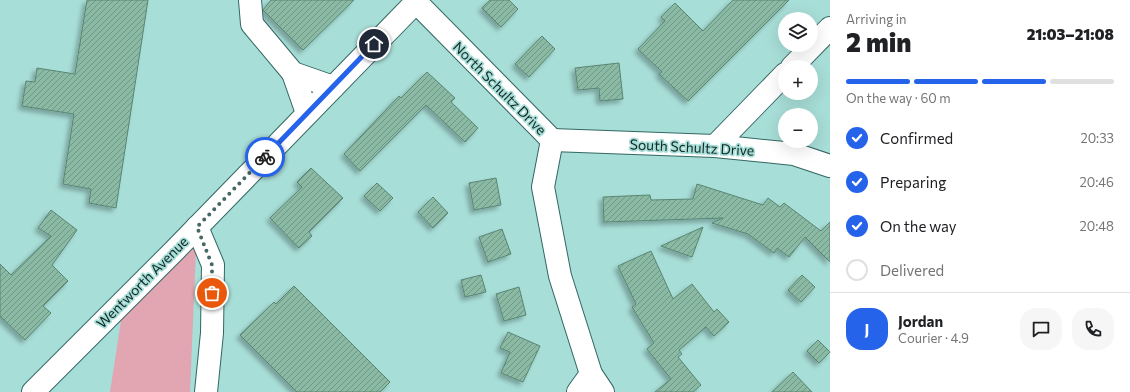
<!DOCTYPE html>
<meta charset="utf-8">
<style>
:root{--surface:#fff;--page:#f6f6f6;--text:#202124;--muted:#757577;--line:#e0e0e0;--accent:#2563eb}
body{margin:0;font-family:Commissioner,sans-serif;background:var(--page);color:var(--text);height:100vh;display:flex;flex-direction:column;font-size:15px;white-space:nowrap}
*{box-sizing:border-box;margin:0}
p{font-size:13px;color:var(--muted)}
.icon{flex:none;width:22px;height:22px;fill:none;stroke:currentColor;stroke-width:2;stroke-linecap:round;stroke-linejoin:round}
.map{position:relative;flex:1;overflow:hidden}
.panel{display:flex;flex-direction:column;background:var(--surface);width:300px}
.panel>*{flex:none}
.controls{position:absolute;left:778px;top:12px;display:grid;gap:8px}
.controls a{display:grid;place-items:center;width:40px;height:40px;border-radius:50%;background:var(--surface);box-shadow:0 4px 16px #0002;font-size:20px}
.pin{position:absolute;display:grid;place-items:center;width:34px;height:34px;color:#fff;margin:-17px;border:2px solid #fff;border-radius:50%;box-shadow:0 1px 4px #0007}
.courier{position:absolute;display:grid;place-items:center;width:40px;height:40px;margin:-20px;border:3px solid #2563eb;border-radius:50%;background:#fff;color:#222;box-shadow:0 1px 5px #0007}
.head em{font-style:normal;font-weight:800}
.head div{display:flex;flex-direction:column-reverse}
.head{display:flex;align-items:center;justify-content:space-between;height:68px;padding:0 16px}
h1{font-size:26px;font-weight:800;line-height:30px}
.bar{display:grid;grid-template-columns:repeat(4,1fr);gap:6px 4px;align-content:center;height:48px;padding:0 16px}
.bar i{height:5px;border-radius:3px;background:var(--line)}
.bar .on{background:var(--accent)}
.bar p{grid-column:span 4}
.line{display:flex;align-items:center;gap:10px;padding:0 16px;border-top:1px solid var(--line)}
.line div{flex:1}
.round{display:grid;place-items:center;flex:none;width:42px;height:42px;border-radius:16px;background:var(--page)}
ol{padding:0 16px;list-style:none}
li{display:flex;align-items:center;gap:12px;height:44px}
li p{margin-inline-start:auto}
li .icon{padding:4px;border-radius:50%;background:var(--accent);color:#fff;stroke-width:4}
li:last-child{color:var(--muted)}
li i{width:22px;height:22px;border:2px solid var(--line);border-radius:50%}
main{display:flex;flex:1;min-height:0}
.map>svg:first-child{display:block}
.grass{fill:#e1a6b1}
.building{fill:url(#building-hatch);stroke:#598673;filter:url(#shadow)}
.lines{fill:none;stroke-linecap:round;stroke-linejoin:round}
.minor-casing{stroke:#336762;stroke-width:24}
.minor{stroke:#fff;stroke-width:22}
.done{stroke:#466864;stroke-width:4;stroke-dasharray:0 7.2}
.route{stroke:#2563eb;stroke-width:5}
.labels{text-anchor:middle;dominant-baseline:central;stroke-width:3.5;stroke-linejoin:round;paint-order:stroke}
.street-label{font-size:14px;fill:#122826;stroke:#a7ded7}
</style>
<main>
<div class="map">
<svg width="830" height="392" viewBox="0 0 830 392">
<defs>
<pattern id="building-hatch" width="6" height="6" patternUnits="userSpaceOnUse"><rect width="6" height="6" fill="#8ab9a4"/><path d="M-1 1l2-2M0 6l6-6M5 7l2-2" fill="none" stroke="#6f9685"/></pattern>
<filter id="shadow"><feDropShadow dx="-3.5" dy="3.5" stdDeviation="2" flood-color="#0004"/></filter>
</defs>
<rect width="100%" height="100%" fill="#a7ded7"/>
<!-- grass -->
<polygon class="grass" points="197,227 190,392 110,392 124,301"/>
<!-- building -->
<g class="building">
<polygon points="87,0 148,0 116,208 89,203 91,189 63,184 74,114 22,106 26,81 35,82 37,68 75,74"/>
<polygon points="271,0 354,0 303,50 263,10"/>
<polygon points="490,0 509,0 518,9 501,27 482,8"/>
<polygon points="733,0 789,0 688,101 659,74 662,72 638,49 665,21 661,17 675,3 703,31"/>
<polygon points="542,36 555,49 529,77 515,64"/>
<polygon points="619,63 623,99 600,101 599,88 578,90 575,68"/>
<polygon points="427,72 455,98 451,102 478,128 465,142 426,105 360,171 344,154 399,96 401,98"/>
<polygon points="311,168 343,198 309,232 312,236 299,248 270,218 302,187 297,182"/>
<polygon points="496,178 501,205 474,210 469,183"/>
<polygon points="377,183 393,198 380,211 364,196"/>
<polygon points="697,184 763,205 768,198 780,207 784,203 821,231 830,222 830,262 805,237 789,257 777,248 774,253 748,234 712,223 723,218 604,222 603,197 650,195 651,200 693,199"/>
<polygon points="433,197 448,213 433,228 418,212"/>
<polygon points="51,210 77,230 52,265 68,281 43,306 51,313 25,340 0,316 0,264 11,275 51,236 38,228"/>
<polygon points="703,227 692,257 661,246"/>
<polygon points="502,229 511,254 488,262 479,237"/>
<polygon points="651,251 673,299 692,284 714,312 717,309 729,322 714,336 706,327 679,350 682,354 678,357 701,385 693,392 655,392 671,379 647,349 654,343 632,307 636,304 618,266"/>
<polygon points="481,275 486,292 465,297 461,280"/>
<polygon points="802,275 815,287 801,302 788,290"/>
<polygon points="294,286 390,382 380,392 297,392 240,335 274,302 276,304"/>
<polygon points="519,287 526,315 504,321 496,294"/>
<polygon points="508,332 540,346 523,382 501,373 510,352 500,348"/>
<polygon points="818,340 830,352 819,363 807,351"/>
<polygon points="793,372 812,392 772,392"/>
</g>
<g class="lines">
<defs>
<g id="minor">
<polyline points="250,0 252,24 293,73 333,87"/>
<polyline points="416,2 552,140"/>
<polyline points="792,67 830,28"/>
<polyline points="293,73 307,113"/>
<polyline points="552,140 715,146 794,154 830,166"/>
<polyline points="552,140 543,187 560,276 591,374 603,392"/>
<polyline points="715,146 785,74"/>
<polyline points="197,227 213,265 212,333 206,392"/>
<polyline points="33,392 175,250 418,0"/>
<polyline points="578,392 591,374"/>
</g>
</defs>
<!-- minor casing -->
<use href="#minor" class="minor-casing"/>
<!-- minor -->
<use href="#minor" class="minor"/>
</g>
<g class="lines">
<!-- done -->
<polyline class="done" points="212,293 212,265 197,227 265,157"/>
<!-- route -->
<polyline class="route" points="265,157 374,44"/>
</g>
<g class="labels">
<!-- street labels -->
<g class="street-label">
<text transform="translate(500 88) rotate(45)">North Schultz Drive</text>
<text transform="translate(692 147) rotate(3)">South Schultz Drive</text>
<text transform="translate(142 282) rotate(-45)">Wentworth Avenue</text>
</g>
</g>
</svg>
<div class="controls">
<a><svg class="icon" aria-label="layers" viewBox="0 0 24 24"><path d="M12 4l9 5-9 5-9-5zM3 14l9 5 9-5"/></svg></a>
<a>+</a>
<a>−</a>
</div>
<div class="pin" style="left:212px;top:293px;background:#ea580c"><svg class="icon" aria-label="bag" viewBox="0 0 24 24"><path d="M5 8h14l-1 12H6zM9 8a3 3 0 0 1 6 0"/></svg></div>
<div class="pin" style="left:374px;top:44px;background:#1f2937"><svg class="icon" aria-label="home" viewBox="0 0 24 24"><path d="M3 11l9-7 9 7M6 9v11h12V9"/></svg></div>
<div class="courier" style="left:265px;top:157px"><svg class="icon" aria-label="bike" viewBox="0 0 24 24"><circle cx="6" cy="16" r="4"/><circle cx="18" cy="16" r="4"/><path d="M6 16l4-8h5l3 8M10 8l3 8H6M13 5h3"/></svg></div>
</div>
<section class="panel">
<div class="head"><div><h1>2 min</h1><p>Arriving in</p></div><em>21:03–21:08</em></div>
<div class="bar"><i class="on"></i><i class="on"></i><i class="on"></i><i></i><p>On the way · 60 m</p></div>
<ol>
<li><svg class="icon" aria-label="check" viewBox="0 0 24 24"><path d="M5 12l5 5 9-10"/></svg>Confirmed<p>20:33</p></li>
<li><svg class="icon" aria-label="check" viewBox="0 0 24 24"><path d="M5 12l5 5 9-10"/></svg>Preparing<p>20:46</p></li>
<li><svg class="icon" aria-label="check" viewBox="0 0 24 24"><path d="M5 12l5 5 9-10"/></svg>On the way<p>20:48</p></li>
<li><i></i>Delivered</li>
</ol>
<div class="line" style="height:72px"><b class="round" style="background:var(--accent);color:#fff">J</b><div><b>Jordan</b><p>Courier · 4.9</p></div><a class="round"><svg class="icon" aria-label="chat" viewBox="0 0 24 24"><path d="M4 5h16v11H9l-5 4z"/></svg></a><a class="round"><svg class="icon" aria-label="phone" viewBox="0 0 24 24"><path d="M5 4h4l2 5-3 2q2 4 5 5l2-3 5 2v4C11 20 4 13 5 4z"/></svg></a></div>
</section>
</main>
